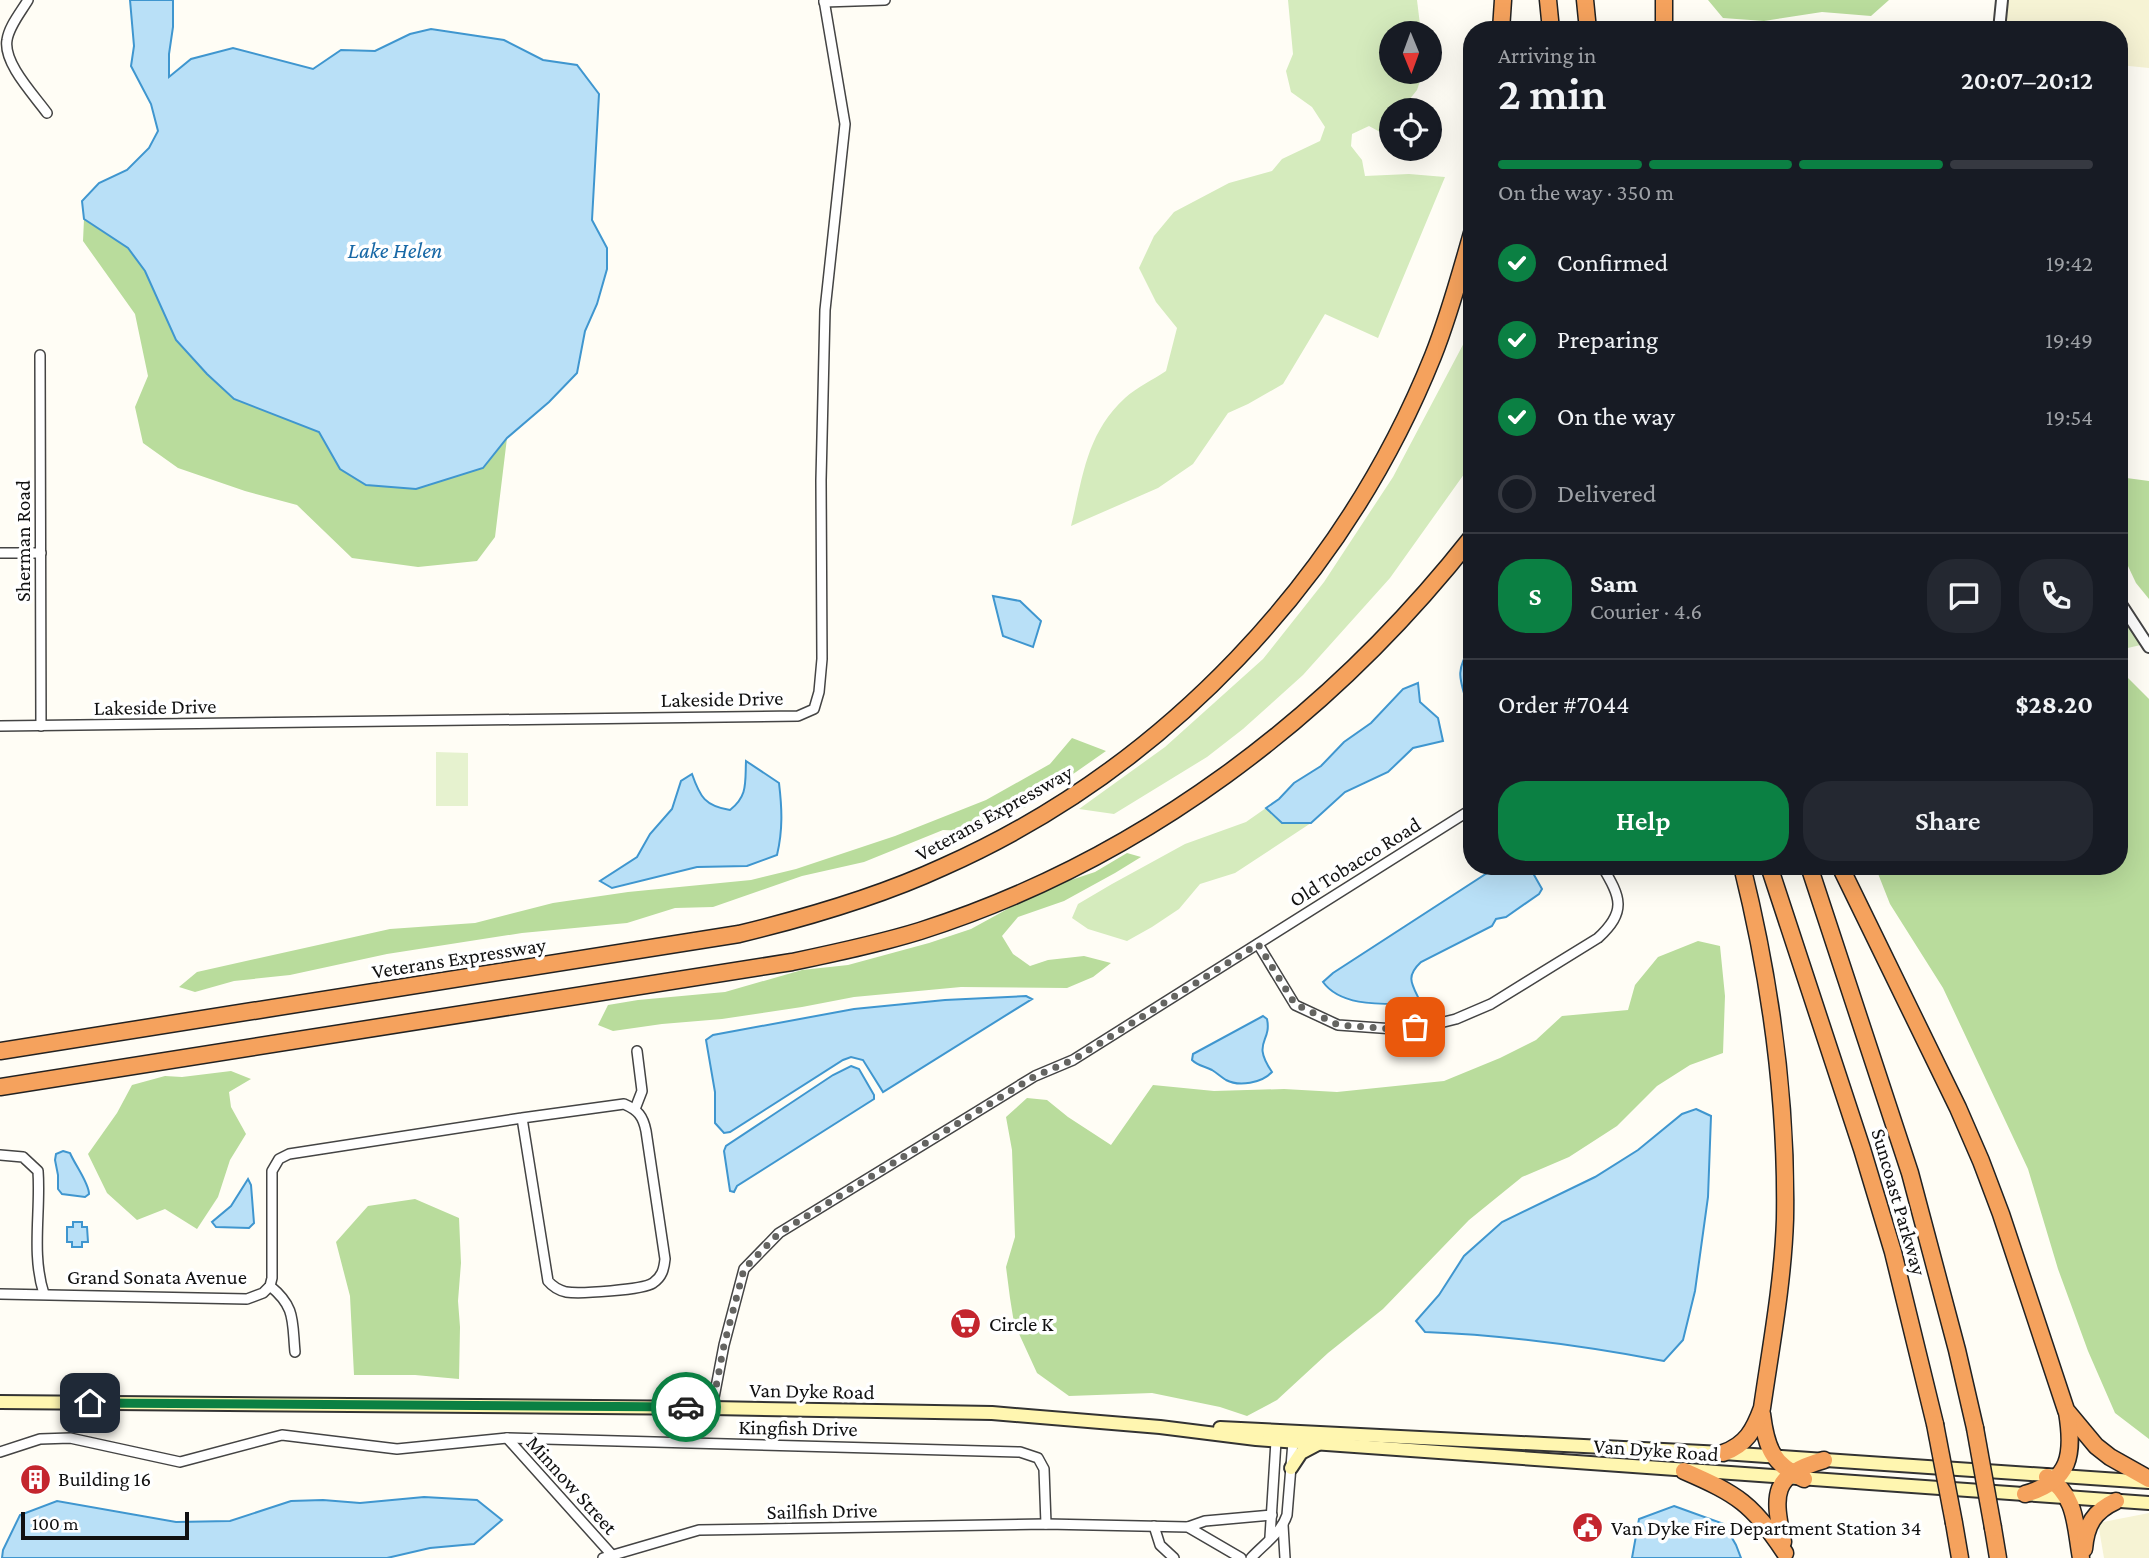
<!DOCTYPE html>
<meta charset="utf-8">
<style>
:root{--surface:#171b24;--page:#242831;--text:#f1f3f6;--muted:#9ea1a6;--line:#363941;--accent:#0b8043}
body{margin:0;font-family:"Crimson Pro",serif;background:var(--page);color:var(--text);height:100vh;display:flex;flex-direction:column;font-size:26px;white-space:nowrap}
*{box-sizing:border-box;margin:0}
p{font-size:23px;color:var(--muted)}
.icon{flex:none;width:38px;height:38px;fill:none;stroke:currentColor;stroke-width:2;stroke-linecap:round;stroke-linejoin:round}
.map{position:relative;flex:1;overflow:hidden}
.side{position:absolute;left:1463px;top:21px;width:665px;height:854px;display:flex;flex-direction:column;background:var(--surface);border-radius:28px;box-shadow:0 7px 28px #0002}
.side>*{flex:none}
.needle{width:46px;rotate:179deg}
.tools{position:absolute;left:1379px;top:21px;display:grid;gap:14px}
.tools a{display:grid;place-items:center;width:63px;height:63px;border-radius:50%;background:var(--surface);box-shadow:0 7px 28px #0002;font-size:35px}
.scale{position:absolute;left:21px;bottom:18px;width:168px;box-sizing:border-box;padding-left:7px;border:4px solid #111;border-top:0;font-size:19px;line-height:24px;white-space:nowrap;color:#111;-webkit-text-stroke:5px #fff;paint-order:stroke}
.pin{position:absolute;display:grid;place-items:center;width:60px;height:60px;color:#fff;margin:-30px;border-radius:14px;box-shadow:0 4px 10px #0006}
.courier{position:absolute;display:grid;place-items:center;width:70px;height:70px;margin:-35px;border:5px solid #0b8043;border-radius:50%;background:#fff;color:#222;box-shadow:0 2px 9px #0007}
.headline em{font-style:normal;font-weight:600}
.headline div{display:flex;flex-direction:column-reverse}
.headline{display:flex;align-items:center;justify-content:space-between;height:119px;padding:0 35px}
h1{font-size:46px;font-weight:600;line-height:52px}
.bar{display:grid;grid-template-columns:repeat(4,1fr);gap:10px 7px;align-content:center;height:84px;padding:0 35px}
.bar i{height:9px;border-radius:5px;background:var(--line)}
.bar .selected{background:var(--accent)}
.bar p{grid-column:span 4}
.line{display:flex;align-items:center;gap:18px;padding:0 35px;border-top:2px solid var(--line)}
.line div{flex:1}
.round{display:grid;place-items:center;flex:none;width:74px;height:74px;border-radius:28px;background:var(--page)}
ol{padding:0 35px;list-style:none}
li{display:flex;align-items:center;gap:21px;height:77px}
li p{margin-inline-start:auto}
li .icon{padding:7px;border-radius:50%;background:var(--accent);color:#fff;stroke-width:4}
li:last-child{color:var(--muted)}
li i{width:38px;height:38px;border:4px solid var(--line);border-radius:50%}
.cta{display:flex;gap:14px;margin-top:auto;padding:14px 35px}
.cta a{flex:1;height:80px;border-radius:28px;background:var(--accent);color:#fff;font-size:28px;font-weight:600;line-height:80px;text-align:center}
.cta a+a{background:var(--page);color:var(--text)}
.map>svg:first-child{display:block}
.farmland{fill:#f6f3d4}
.green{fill:#d5ebbd}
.forest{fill:#b9dc9c}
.pitch{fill:#e6f2cf}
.water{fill:#b9e0f7;stroke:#3f96cf;stroke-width:2}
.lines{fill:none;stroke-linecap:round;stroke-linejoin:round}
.minor-casing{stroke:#444;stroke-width:12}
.tertiary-casing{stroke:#444;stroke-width:14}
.secondary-casing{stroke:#333;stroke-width:16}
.motorway-casing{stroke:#222;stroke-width:19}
.minor{stroke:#fff;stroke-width:9}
.tertiary{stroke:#fff;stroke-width:10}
.secondary{stroke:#fff6b0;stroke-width:12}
.motorway{stroke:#f5a25d;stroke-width:16}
.motorway-bridge-casing{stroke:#222;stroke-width:19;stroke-linecap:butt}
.motorway-bridge{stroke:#f5a25d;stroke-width:16}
.done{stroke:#646461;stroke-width:7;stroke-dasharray:0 12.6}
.route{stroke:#0b8043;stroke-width:9}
.labels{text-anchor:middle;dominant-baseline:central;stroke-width:7;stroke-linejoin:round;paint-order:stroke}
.street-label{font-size:21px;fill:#111;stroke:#fff}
.poi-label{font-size:21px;fill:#111;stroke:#fff;text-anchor:start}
.water-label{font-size:23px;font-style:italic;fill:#1768a6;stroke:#fff}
</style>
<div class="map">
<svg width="2149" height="1558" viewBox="0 0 2149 1558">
<rect width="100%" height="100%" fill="#fffdf5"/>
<!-- farmland -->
<g class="farmland">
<polygon points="2003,0 2149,0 2149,68 2119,65 2119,30 1999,30"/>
<polygon points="2149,1513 2149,1558 2104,1558 2098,1523"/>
</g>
<!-- green -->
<g class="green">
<path d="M1288 0H1417L1421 33H1391V72H1423L1417 90 1401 110H1391V138L1369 126 1352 134 1351 146 1362 160 1365 176 1409 174 1445 177 1378 338 1325 314 1283 384 1248 404 1228 413 1193 464 1158 488 1071 526C1083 477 1086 434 1125 398 1137 387 1153 380 1166 371L1177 328 1156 302 1139 268 1154 236 1174 212 1229 183 1272 171 1282 159 1320 141 1325 127 1312 107 1291 92 1286 71 1293 54Z"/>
<polygon points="1472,321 1472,463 1390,578 1303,675 1243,729 1207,757 1114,814 1079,809 1165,747 1263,659 1324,582 1393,477 1466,339"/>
<polygon points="2119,601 2145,644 2119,650"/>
<polygon points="1266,808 1282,823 1311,823 1235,873 1200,884 1179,909 1152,927 1127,941 1088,929 1072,918 1078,904 1112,884 1185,844 1246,822"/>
</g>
<!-- forest -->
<g class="forest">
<polygon points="1708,0 1889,0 1871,16 1822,12 1764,21 1723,18"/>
<polygon points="84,219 128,248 145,271 176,340 234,399 320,432 340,469 483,468 507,438 495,537 477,561 418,567 352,558 297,505 245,491 178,468 143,443 135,407 148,376 135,314 83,241"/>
<polygon points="2119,477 2149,481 2149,599 2136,583 2119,547"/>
<polygon points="2119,669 2149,699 2149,1439 2115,1413 2088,1351 2058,1269 2028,1169 1943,988 1890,904 1875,866 2119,866"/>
<polygon points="1072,738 1106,751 1026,807 967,831 943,830 864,862 802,876 713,907 675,908 627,923 522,933 387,954 290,975 234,981 195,992 179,987 197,972 390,929 475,923 553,903 628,892 751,880 796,869 895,836 986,800 1050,764"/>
<polygon points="1127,853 1141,857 1115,873 1064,901 1018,917 1002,936 1013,954 1030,966 1048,960 1084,956 1111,963 1093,977 1067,988 961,987 854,997 802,1007 722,1019 662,1024 613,1031 598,1025 608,1005 638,1000 725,992 802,970 848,965 929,943 971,929 1044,889 1095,872"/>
<polygon points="1698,941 1720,946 1725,996 1723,1053 1690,1065 1657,1086 1617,1126 1569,1157 1522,1177 1469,1220 1383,1309 1328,1353 1277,1400 1247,1416 1220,1407 1152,1393 1069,1396 1037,1373 1014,1323 1010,1298 1006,1267 1015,1237 1012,1150 1006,1117 1027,1098 1047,1100 1068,1117 1111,1145 1153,1085 1214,1091 1284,1089 1337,1092 1444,1081 1500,1058 1536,1040 1562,1016 1628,1010 1635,985 1658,957"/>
<polygon points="231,1071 251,1079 229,1092 231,1107 246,1134 230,1160 218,1197 197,1229 165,1209 137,1220 107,1193 88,1154 117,1113 132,1085 165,1076 182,1077"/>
<polygon points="415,1199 459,1218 461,1263 458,1301 460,1327 459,1379 415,1375 354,1375 350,1296 336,1242 368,1206"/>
</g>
<!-- pitch -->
<polygon class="pitch" points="436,752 468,753 468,806 436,806"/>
<!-- water -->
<g class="water">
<polygon points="130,0 173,0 173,27 169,54 169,77 191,59 233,48 313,69 341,50 375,51 410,34 431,29 504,40 543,60 577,65 599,94 592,220 607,248 607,269 597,304 585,331 577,373 549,402 507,438 483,468 416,489 366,485 340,469 319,432 234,399 207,374 176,340 145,271 128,248 84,219 82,201 99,183 127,170 149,148 158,131 151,104 131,66 134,46"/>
<polygon points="993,596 1020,601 1041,621 1033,647 1003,636"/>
<path d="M1472 645V706H1468C1459 678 1455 670 1472 645Z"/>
<polygon points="1418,683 1420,702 1438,718 1443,741 1413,748 1388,772 1345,792 1311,823 1282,823 1266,808 1279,799 1294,783 1321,766 1344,742 1371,723 1403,689"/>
<path d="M746 761 779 783C782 808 783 830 777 855L747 866 697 867 612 888 600 881 637 857 650 834 672 809 681 781 692 774C700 797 705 806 730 810 748 796 745 783 746 761Z"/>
<path d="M1498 866H1529L1542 889 1539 894 1506 917 1496 919 1492 926 1421 962C1406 976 1411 983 1419 999L1410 1004C1383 1004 1341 1007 1323 982L1333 973Z"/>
<polygon points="1026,996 1032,999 883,1092 863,1060 851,1057 843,1060 730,1132 724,1133 715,1123 715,1092 706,1040 713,1035 854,1009 945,1000"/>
<path d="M1263 1016 1267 1019C1272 1043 1251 1041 1272 1072 1262 1083 1239 1087 1226 1080 1221 1077 1217 1073 1212 1070 1204 1066 1198 1066 1192 1060L1193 1054Z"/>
<polygon points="851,1066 859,1069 874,1095 874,1099 737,1186 734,1192 730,1191 724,1151 726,1146 833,1075"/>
<path d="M1696 1109 1711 1116 1708 1197 1695 1291 1683 1340 1664 1361C1585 1346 1505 1335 1425 1332L1416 1321 1439 1295 1464 1256 1502 1222 1595 1177 1638 1150 1682 1114Z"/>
<path d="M63 1151 70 1153C75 1165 89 1183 89 1194L85 1197 62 1194 58 1189V1175L55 1160 56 1154Z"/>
<polygon points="248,1179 251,1185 254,1223 249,1228 216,1227 212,1222 231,1206"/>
<polygon points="73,1222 82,1222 82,1227 87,1227 88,1242 82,1242 82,1247 72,1247 72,1242 67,1242 67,1227 73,1227"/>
<polygon points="424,1497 477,1500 502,1520 474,1544 430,1548 387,1558 2,1558 3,1550 20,1515 57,1501 176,1522 230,1521 291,1501 323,1500 360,1503"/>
<polygon points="1674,1506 1724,1524 1736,1545 1741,1558 1632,1558 1639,1519"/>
</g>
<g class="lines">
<defs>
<g id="minor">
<path d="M28 0C21 12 9 26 7 40 3 63 34 95 47 113"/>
<polyline points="824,2 885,0"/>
<polyline points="40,355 41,726"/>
<polyline points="0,553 41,553"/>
<polyline points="0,726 798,716 814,709 819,692 822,659 821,480 825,310 845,124 824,0"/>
<path d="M1258 944 1295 1005 1338 1025 1394 1029 1436 1024 1456 1019 1491 1004 1598 938C1627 911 1621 898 1602 866"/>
<polyline points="635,1109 642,1091 637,1051"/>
<path d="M0 1155 23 1157 38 1171C41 1211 31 1254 44 1294"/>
<path d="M270 1286C296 1307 292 1321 295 1352"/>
<path d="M0 1294 247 1299 263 1293 270 1286 272 1278V1171L279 1159 289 1154 522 1118 624 1104C638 1110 643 1116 646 1131L665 1259C664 1269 662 1277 653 1283 643 1290 580 1294 566 1292 558 1290 553 1287 548 1281L522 1118"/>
<polyline points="712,1408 724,1345 744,1269 779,1233 1035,1076 1073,1060 1472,809"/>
<polyline points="507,1438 612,1555"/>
<polyline points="0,1452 40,1439 70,1438 180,1462 282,1435 397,1449 507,1438 1020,1452 1038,1458 1044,1469 1046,1524"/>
<polyline points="1283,1525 1285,1558"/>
<polyline points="1154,1526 1160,1545 1174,1558"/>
<polyline points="1188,1527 1205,1521 1272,1515"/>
<polyline points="1270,1537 1276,1441 1279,1438"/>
<polyline points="603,1558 699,1530 1046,1524 1188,1527 1241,1558"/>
<path d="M1251 1558C1264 1544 1281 1533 1287 1515L1293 1442 1291 1439"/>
</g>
<g id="tertiary">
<polyline points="1999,30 2002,0"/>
<polyline points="2119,601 2149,647"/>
</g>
<g id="secondary">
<polyline points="0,1402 712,1408 992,1413 1160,1427 1256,1439 2149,1503"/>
<polyline points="1220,1428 1723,1453 2149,1482"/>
<polyline points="1291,1468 1301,1453 1318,1444"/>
</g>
<g id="motorway">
<polyline points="1548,0 1551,30"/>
<polyline points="1585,0 1588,30"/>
<polyline points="1501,30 1503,0"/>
<polyline points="1664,30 1664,0"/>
<polyline points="1769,866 1862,1149 1893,1252 1935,1424"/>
<polyline points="1809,866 1910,1173 1957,1350 1975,1428"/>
<polyline points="1840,866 1958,1108 1981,1161 2001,1214 2066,1410 2096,1446 2110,1457 2149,1479"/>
<path d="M0 1051 739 934C809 917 878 897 943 867 1164 769 1343 580 1433 356 1449 316 1460 275 1472 233"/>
<path d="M0 1087 792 962C835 953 878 944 920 931 1140 861 1330 717 1472 537"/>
<path d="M1762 1414C1766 1447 1772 1464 1804 1479"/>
<path d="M1723 1453C1746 1445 1754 1430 1762 1408 1771 1346 1783 1282 1785 1219 1787 1099 1771 983 1742 866"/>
<path d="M1684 1471C1737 1494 1753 1504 1785 1553"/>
<path d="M2047 1477C2077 1496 2075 1526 2081 1558"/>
<path d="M2025 1494C2071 1481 2074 1454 2067 1412"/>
<polyline points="1954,1523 1960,1558"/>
<polyline points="1993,1528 1998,1558"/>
<path d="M1783 1542C1773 1494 1771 1475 1824 1460"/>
<path d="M2084 1549C2086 1525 2094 1511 2116 1501"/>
</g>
</defs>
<!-- minor casing -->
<use href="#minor" class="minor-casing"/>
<!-- tertiary casing -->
<use href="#tertiary" class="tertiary-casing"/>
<!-- secondary casing -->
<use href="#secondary" class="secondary-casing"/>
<!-- motorway casing -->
<use href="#motorway" class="motorway-casing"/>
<!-- minor -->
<use href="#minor" class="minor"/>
<!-- tertiary -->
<use href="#tertiary" class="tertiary"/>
<!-- secondary -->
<use href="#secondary" class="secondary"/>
<!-- motorway -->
<use href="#motorway" class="motorway"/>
<defs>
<g id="motorway-bridge">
<polyline points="1935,1424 1954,1523"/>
<polyline points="1975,1428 1993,1528"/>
</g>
</defs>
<!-- motorway-bridge casing -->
<use href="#motorway-bridge" class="motorway-bridge-casing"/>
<!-- motorway-bridge -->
<use href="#motorway-bridge" class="motorway-bridge"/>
</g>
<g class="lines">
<!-- done -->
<polyline class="done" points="686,1407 712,1408 724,1345 744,1269 779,1233 1035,1076 1073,1060 1258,944 1295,1004 1338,1025 1394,1029 1415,1027"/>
<!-- route -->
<polyline class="route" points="90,1403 686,1407"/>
</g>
<!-- icons -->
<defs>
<symbol id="supermarket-disc" viewBox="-11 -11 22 22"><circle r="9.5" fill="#c4262e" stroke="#fff"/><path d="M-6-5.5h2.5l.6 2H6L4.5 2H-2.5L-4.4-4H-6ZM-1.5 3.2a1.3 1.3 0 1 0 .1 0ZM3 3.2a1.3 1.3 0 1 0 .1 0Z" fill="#fff"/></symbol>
<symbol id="building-disc" viewBox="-11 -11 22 22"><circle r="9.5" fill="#c4262e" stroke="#fff"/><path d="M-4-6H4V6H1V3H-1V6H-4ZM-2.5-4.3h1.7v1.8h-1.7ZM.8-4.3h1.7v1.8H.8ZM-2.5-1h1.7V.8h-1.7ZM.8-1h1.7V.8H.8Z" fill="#fff"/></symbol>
<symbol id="civic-disc" viewBox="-11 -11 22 22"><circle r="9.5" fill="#c4262e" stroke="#fff"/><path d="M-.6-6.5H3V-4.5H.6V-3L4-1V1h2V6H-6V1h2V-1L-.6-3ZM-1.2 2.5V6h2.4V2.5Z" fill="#fff"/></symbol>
</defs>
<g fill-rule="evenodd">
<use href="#supermarket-disc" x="948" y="1306" width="35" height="35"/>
<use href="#building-disc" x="18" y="1462" width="35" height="35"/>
<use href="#civic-disc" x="1570" y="1510" width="35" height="35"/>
</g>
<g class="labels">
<!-- street labels -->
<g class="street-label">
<text transform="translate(23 541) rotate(-90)">Sherman Road</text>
<text transform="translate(722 699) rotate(-1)">Lakeside Drive</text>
<text transform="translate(155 707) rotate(-1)">Lakeside Drive</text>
<text transform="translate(994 813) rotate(-29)">Veterans Expressway</text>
<text transform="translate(1355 862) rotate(-32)">Old Tobacco Road</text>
<text transform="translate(459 958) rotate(-9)">Veterans Expressway</text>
<text transform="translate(1899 1202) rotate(74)">Suncoast Parkway</text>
<text x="157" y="1277">Grand Sonata Avenue</text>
<text transform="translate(812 1391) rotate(1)">Van Dyke Road</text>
<text transform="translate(798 1428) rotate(1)">Kingfish Drive</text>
<text transform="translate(1656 1450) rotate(4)">Van Dyke Road</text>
<text transform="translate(572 1485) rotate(48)">Minnow Street</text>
<text transform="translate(822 1511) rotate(-1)">Sailfish Drive</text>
</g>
<!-- poi labels -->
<g class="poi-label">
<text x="989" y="1324">Circle K</text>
<text x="58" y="1479">Building 16</text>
<text x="1611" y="1528">Van Dyke Fire Department Station 34</text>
</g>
<!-- water labels -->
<g class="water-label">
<text x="395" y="250">Lake Helen</text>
</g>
</g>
</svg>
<div class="tools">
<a><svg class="needle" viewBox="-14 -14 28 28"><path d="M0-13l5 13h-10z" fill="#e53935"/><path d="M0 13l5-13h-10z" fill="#9ea1a6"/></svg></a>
<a><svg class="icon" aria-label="locate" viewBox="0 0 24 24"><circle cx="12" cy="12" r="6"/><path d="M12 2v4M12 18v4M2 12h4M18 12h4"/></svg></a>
</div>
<div class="scale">100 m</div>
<div class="pin" style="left:1415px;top:1027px;background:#ea580c"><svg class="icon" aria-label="bag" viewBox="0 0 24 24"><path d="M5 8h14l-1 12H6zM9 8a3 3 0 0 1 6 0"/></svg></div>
<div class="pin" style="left:90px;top:1403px;background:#1f2937"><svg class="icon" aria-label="home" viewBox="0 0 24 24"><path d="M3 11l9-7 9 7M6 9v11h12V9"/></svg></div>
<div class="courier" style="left:686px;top:1407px"><svg class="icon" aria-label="car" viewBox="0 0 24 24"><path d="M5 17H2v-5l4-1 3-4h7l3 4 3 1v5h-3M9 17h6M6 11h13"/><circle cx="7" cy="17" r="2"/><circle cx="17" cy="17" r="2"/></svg></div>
<section class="side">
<div class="headline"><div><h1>2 min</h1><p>Arriving in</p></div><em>20:07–20:12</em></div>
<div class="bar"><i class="selected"></i><i class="selected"></i><i class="selected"></i><i></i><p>On the way · 350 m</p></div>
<ol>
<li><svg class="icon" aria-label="check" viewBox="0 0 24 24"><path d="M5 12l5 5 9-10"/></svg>Confirmed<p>19:42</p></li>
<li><svg class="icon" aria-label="check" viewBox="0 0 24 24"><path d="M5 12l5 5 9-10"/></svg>Preparing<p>19:49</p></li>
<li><svg class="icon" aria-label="check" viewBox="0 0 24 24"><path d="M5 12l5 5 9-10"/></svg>On the way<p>19:54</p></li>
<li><i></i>Delivered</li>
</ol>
<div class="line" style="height:126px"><b class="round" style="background:var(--accent);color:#fff">S</b><div><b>Sam</b><p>Courier · 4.6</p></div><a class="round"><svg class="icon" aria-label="chat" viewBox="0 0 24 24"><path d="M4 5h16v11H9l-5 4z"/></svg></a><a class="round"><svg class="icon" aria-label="phone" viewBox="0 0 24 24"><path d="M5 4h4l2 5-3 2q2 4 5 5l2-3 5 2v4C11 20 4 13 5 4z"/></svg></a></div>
<div class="line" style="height:91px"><div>Order #7044</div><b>$28.20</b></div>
<div class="cta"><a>Help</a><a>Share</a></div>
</section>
</div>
